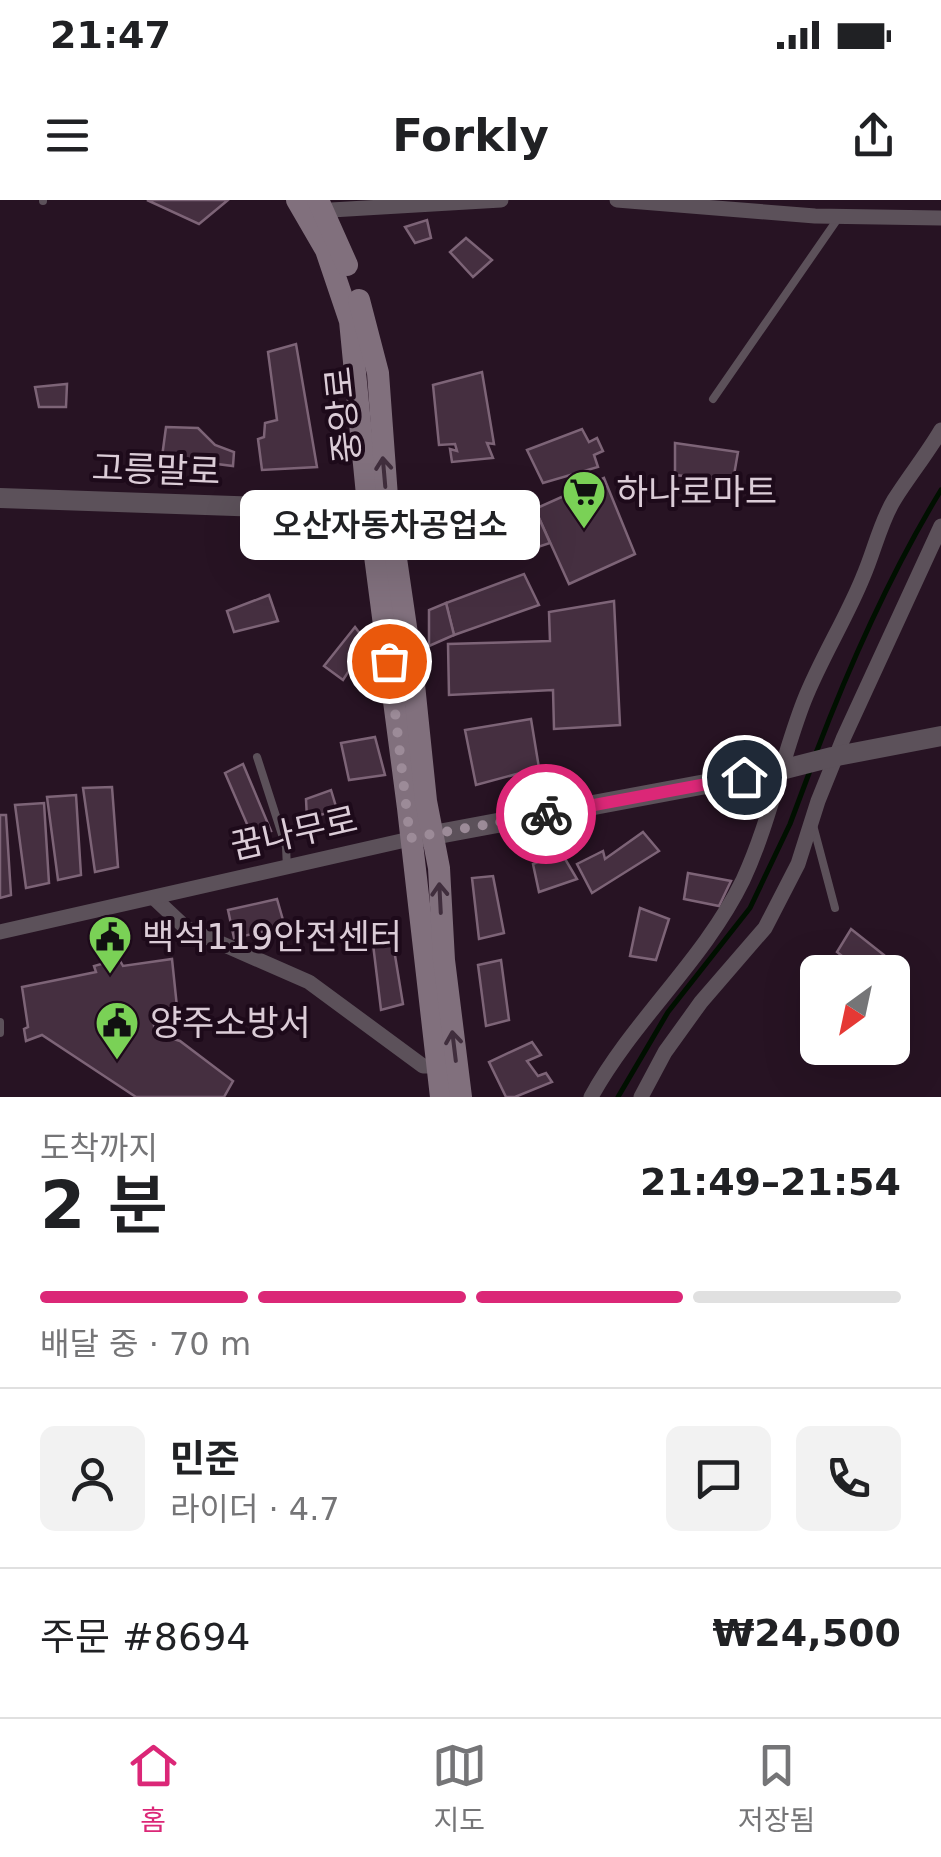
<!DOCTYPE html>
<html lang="ko">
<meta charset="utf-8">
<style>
:root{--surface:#fff;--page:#f2f2f2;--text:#202124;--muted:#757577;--line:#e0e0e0;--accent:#db2777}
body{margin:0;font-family:"DejaVu Sans","Noto Sans KR",sans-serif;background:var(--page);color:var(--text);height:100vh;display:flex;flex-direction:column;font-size:38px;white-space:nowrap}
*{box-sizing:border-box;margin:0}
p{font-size:32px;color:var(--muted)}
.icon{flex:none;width:55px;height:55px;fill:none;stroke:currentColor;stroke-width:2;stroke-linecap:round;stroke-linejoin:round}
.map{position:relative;height:897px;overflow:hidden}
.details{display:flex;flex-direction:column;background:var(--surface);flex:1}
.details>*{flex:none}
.needle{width:65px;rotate:213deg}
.controls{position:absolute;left:800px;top:755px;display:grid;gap:20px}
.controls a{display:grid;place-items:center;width:110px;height:110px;border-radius:15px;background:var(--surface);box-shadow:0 10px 40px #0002;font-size:50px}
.pin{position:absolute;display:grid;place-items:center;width:85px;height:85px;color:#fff;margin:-42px;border:5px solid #fff;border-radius:50%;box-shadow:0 2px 10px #0007}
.courier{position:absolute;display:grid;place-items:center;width:100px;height:100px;margin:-50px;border:8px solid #db2777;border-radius:50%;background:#fff;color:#222;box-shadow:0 2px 12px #0007}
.bubble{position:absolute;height:70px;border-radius:15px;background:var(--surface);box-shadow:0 10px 40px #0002;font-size:32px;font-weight:600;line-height:70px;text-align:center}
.overview em{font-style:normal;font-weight:600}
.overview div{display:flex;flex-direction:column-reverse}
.overview{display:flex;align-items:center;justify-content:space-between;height:170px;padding:0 40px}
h1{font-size:65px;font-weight:600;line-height:75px}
.bar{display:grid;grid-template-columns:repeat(4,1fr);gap:15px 10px;align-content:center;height:120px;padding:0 40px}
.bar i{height:12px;border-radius:8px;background:var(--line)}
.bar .current{background:var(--accent)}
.bar p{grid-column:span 4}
.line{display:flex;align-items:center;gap:25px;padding:0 40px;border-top:2px solid var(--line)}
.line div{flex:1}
.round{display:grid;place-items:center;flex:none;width:105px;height:105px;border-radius:15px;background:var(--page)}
.status{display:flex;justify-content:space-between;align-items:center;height:70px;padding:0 50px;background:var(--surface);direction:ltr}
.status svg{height:28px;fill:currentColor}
header{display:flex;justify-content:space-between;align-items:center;height:130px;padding:0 40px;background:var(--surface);font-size:45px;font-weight:600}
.dock{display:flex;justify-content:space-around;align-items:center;height:140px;border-top:2px solid var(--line);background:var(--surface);font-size:28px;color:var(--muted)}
.dock a{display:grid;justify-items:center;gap:5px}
.dock .current{color:var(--accent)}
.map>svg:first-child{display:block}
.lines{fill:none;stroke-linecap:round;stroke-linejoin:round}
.stream{stroke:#001000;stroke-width:5}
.building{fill:#452f40;stroke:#7d6477;stroke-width:2.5}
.service{stroke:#5c515a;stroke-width:8}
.minor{stroke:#5c515a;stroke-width:15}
.tertiary{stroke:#5c515a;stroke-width:20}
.secondary{stroke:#81707d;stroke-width:22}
.oneway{stroke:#402e3d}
.done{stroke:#9c8b98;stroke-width:10;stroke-dasharray:0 18}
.route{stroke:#db2777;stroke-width:12}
.labels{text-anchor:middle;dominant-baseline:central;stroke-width:8;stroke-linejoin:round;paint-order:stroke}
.street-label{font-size:35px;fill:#dbccd7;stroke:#1d0a1a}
.poi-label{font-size:35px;fill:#dbccd7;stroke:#1d0a1a;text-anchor:start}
</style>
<div class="status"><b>21:47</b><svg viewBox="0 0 49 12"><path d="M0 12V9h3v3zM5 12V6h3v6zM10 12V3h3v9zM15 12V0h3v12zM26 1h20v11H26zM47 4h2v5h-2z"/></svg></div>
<header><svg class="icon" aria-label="menu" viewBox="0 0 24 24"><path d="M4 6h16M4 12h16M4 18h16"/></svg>Forkly<svg class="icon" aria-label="share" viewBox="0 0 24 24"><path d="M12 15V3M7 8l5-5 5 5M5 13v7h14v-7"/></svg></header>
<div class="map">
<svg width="941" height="897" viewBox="0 0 941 897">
<rect width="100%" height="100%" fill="#271323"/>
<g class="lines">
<!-- stream -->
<g class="stream">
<path d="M816 553C850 464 891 372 941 290"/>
<polyline points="618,897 668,812 750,708 790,624 811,568"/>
</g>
</g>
<!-- building -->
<g class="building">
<polygon points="147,0 228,0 199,24"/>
<polygon points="427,20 431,38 415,43 405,27"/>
<polygon points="466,38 492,60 473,77 450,52"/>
<polygon points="296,144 317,267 262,270 258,239 264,237 265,223 277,220 268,152"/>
<polygon points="482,172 494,244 487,243 493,258 452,262 450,249 457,251 455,244 439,245 433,185"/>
<polygon points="67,184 66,207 39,207 35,187"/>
<polygon points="166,227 198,228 215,245 234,252 233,266 162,257"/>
<polygon points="582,229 589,242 597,238 603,251 594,255 598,267 543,283 527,250"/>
<polygon points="675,243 738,252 733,281 675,275"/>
<polygon points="604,278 635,354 569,384 535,309"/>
<polygon points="538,316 550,343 535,348 525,321"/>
<polygon points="524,374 539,405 454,435 446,403"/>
<polygon points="269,395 278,421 234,432 227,411"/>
<polygon points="614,401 620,525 554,529 553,490 449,495 448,444 550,441 549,412"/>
<polygon points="446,403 454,435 429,446 429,410"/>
<polygon points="355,427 367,443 343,480 324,466"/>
<polygon points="531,519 539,568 476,585 465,530"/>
<polygon points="375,537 385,575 349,580 341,543"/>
<polygon points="243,564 271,631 253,638 225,573"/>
<polygon points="112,587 118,667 95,672 83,588"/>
<polygon points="331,590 337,610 307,619 306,599"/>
<polygon points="76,595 81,675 58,680 47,597"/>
<polygon points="44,603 49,683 26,688 15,605"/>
<polygon points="0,615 6,615 11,695 0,698"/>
<polygon points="643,632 659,651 592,693 577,664 603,651 605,659"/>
<polygon points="561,652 577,679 539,692 533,664"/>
<polygon points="688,673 731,681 719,706 684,699"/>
<polygon points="493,676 504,733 479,739 472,678"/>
<polygon points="277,699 285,727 234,738 228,710"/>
<polygon points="640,708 669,719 656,760 630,756"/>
<polygon points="851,729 884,755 874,772 862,772 837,752"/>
<polygon points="391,731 403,804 381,810 372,736"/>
<polygon points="119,759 123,766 172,759 177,807 152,810 155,833 180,841 233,881 224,897 136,897 42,835 26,841 24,829 28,827 22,787 96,772 94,766"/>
<polygon points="501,760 509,820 486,826 478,765"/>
<polygon points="532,842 541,855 527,861 538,876 546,873 552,882 515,897 506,897 489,862"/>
</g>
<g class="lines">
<!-- service -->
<g class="service">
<polyline points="43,1 43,0"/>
<polyline points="713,199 839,17"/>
<polyline points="257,557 286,647 287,668"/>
<polyline points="813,625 835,708"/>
<polyline points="0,822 0,833"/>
</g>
<!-- minor -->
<g class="minor">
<polyline points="617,0 815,16 941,18"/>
<polyline points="314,11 501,0"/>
<polyline points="154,698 186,728 309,782 423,866 437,866"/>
<polyline points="0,732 410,639"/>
<path d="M591 897C634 819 704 760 743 680 770 622 781 560 804 501 821 458 846 419 863 377 874 352 880 323 894 300 909 276 927 254 941 230"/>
<polyline points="641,897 665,852 701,802 765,728 798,664 818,601 843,539 941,326"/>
</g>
<!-- tertiary -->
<g class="tertiary">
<polyline points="0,298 350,310 370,314"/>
<polyline points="417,638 781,570 832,557 941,536"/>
</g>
<!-- secondary -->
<g class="secondary">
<polyline points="297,0 326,50 350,121 367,295 408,608 441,897"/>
<polyline points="318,0 347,65"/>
<polyline points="359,100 378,173 387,297 413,475 426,601 439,668 444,760 461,897"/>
</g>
</g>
<!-- one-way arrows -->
<defs><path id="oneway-shaft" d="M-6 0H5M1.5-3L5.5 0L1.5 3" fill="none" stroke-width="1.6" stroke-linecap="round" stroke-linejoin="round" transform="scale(2.5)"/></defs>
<g class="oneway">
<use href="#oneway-shaft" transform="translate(384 272) rotate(-95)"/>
<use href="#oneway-shaft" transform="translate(440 698) rotate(-93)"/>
<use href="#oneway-shaft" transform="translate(454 846) rotate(-97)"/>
</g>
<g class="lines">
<!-- done -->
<polyline class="done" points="389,461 410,638 546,614"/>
<!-- route -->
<polyline class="route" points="546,614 744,577"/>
</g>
<!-- icons -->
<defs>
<symbol id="supermarket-pin" viewBox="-11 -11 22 30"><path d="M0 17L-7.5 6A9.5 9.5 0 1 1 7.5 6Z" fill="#7ad156" stroke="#1d0a1a"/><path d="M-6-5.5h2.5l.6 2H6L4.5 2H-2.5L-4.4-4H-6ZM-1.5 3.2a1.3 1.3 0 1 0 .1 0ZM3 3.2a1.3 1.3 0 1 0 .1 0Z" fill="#111"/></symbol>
<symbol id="civic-pin" viewBox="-11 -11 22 30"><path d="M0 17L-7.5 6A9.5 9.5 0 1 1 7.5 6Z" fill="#7ad156" stroke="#1d0a1a"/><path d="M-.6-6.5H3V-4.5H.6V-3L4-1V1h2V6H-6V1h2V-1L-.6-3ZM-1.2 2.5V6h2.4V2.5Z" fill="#111"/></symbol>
</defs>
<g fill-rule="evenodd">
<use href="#supermarket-pin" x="559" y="267" width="50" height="68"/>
<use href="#civic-pin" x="85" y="712" width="50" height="68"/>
<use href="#civic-pin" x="92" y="798" width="50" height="68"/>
</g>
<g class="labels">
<!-- street labels -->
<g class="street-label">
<text transform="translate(343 215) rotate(-96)">중앙로</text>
<text transform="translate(156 270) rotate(2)">고릉말로</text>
<text transform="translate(294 633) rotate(-13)">꿈나무로</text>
</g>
<!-- poi labels -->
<g class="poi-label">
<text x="616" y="292">하나로마트</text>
<text x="142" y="737">백석119안전센터</text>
<text x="150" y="823">양주소방서</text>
</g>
</g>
</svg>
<div class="controls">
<a><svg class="needle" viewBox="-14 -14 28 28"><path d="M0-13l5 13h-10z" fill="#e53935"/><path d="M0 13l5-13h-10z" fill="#757577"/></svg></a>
</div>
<div class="pin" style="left:389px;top:461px;background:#ea580c"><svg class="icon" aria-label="bag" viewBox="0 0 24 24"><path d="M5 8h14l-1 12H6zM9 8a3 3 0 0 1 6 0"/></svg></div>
<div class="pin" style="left:744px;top:577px;background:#1f2937"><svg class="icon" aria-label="home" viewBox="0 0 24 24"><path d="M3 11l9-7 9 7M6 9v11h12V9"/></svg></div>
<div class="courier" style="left:546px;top:614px"><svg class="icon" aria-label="bike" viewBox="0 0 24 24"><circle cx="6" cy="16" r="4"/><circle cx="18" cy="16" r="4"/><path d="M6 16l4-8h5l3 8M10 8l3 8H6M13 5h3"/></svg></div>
<div class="bubble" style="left:240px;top:290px;width:300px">오산자동차공업소</div>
</div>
<section class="details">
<div class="overview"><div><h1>2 분</h1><p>도착까지</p></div><em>21:49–21:54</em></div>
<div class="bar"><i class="current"></i><i class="current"></i><i class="current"></i><i></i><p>배달 중 · 70 m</p></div>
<div class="line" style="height:180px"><a class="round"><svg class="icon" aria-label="person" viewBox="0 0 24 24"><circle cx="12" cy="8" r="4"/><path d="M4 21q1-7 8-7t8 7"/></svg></a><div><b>민준</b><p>라이더 · 4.7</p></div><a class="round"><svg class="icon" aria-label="chat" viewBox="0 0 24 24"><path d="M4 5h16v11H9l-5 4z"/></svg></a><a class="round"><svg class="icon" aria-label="phone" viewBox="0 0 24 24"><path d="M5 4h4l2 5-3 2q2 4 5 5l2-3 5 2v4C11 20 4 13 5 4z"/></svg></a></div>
<div class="line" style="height:130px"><div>주문 #8694</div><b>₩24,500</b></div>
</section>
<nav class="dock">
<a class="current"><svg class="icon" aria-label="home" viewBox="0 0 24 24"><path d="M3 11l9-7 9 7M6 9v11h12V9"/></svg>홈</a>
<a><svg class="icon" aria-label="map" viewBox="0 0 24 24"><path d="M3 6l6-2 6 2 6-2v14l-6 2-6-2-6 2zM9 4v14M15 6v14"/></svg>지도</a>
<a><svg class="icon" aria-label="saved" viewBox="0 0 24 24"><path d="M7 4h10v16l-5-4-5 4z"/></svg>저장됨</a>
</nav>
